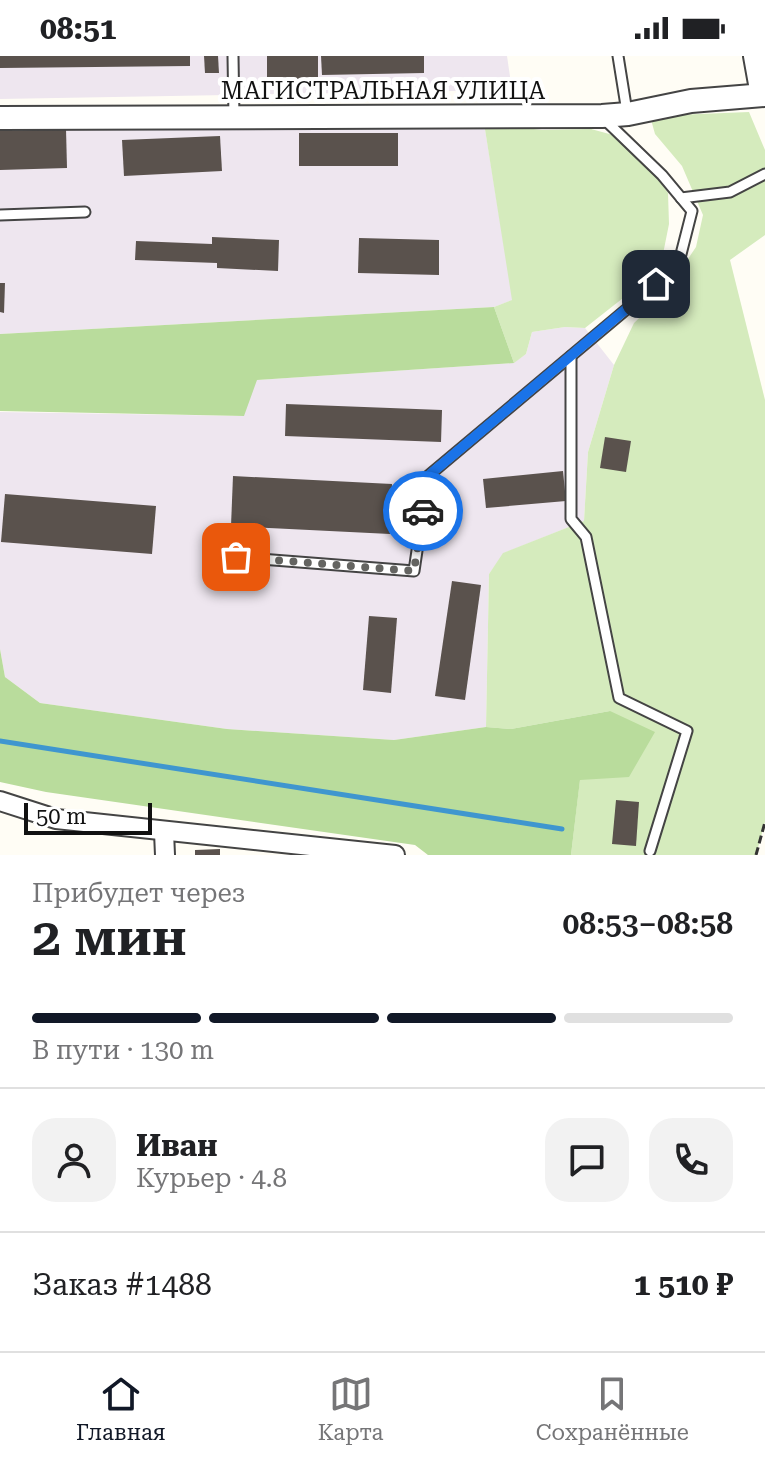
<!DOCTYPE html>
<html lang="ru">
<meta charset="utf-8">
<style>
:root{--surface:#fff;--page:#f2f2f2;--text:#202124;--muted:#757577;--line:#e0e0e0;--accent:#111827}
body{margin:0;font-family:"Roboto Serif",serif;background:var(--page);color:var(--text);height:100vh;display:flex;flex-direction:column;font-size:30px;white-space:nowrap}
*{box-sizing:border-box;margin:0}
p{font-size:26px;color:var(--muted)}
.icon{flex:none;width:44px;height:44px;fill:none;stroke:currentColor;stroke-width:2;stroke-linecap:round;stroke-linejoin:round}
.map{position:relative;height:799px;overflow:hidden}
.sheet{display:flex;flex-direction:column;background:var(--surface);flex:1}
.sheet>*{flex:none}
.scale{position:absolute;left:24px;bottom:20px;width:128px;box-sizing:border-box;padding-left:8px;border:4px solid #111;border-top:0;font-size:22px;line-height:28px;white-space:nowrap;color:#111;-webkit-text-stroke:6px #fff;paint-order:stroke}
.pin{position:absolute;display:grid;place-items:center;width:68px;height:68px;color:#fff;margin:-34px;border-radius:16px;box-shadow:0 4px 12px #0006}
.courier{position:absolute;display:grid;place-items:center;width:80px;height:80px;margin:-40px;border:6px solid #1a73e8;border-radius:50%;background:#fff;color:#222;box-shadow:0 2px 10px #0007}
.overview em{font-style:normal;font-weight:600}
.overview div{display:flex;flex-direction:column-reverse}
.overview{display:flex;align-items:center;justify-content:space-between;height:136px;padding:0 32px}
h1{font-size:52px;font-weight:600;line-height:60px}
.bar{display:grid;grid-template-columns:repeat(4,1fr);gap:12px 8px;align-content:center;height:96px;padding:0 32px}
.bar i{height:10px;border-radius:6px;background:var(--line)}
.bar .active{background:var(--accent)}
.bar p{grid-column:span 4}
.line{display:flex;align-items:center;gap:20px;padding:0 32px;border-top:2px solid var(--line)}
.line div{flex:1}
.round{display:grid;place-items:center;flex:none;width:84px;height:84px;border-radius:24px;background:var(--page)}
.status{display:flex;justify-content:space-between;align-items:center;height:56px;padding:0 40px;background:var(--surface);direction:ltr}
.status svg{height:22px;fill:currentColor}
.dock{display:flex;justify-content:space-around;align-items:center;height:112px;border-top:2px solid var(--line);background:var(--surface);font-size:22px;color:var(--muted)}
.dock a{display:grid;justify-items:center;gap:4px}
.dock .active{color:var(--accent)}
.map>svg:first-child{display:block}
.industrial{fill:#eee6ef}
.green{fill:#d5ebbd}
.forest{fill:#b9dc9c}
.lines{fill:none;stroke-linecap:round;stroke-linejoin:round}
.stream{stroke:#3f96cf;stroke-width:5}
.building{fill:#5a524d}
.service-casing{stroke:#444;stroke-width:13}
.minor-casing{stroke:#444;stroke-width:22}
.tertiary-casing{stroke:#444;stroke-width:26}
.path{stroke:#333;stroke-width:3;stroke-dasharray:8 4;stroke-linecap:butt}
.service{stroke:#fff;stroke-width:9}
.minor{stroke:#fff;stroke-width:18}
.tertiary{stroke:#fff;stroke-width:22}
.done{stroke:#646461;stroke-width:8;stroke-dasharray:0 14.4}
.route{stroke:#1a73e8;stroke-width:10}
.labels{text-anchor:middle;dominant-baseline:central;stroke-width:8;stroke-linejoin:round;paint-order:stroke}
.street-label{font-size:24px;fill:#111;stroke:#fff}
</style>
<div class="status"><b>08:51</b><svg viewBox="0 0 49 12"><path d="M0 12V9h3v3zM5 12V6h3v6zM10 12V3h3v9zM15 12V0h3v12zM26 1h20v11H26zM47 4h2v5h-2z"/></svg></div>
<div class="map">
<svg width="765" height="799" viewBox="0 0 765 799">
<rect width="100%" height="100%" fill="#fffdf5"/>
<!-- industrial -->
<g class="industrial">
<polygon points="0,0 507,0 512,34 0,43"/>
<polygon points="484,67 513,244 494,251 0,278 0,75"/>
<polygon points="565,271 585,272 614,309 588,396 584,465 504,497 489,518 486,671 394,684 227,673 40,647 5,621 0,593 0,356 243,360 256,324 513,307 526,298 532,276"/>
</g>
<!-- green -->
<g class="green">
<polygon points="749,56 765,94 765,179 730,204 765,344 765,766 756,799 571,799 580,723 610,655 511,673 486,671 489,518 503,497 584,465 588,396 614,309 634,267 665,237 696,191 703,159 682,110 655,78 650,60"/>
<polygon points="484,67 542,74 591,73 624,82 650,111 668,137 669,168 663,198 632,235 585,272 565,271 532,276 526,298 514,307 494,251 512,244"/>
</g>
<!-- forest -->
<g class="forest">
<polygon points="494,251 514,307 257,324 244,360 0,355 0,278"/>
<polygon points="0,593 5,621 40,647 227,673 394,684 486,671 511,673 610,655 655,676 629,721 580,724 571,799 428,799 415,789 46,736 0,726"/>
</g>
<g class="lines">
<!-- stream -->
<polyline class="stream" points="0,685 562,773"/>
</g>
<!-- building -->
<g class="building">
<polygon points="0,0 190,0 190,10 0,12"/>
<polygon points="204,0 218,0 219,17 205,17"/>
<rect x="267" y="0" width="51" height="23"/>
<polygon points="321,0 424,0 424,17 322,19"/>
<polygon points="66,73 67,112 0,114 0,75"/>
<rect x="299" y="77" width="99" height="33"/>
<polygon points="220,80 222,115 124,120 122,84"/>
<polygon points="212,181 279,184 278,215 217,212 217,207 135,204 136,185 212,188"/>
<polygon points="359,182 439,184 439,219 358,217"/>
<polygon points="0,227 5,227 4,257 0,256"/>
<polygon points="286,348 442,354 441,386 285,380"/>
<polygon points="605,381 631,385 626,416 600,412"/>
<polygon points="563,415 566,445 486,452 483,423"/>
<polygon points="233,420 392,428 390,478 231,470"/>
<polygon points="5,438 156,450 152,498 1,486"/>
<polygon points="452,525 481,529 465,644 435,640"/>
<polygon points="369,560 397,562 391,637 363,634"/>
<polygon points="616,744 639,746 636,790 612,788"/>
<polygon points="220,793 220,799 195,799 195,794"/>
</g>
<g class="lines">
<defs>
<g id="service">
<polyline points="233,0 234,61"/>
<polyline points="618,0 627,56"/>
<polyline points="681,142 730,136 765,118"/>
<polyline points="0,159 85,156"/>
<polyline points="571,300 571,463 586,481 619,642 687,675 650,795"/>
<polyline points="236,501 414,515 428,420 678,210 692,155 662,119 604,63"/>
</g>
<g id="minor">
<polyline points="0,745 56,763 395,799"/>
<polyline points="164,776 165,799"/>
</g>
<g id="tertiary">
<polyline points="755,0 762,39"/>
<polyline points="0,62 602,60 628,58 691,45 765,39"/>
</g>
</defs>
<!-- service casing -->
<use href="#service" class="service-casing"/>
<!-- minor casing -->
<use href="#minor" class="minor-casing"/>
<!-- tertiary casing -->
<use href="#tertiary" class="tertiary-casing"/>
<!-- path -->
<polyline class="path" points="756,799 765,766"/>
<!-- service -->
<use href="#service" class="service"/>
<!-- minor -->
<use href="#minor" class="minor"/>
<!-- tertiary -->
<use href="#tertiary" class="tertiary"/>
</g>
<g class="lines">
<!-- done -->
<polyline class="done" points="236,501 414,515 423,455"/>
<!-- route -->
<polyline class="route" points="423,455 428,420 656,228"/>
</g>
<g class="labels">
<!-- street labels -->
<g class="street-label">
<text x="383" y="35">МАГИСТРАЛЬНАЯ УЛИЦА</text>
</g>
</g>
</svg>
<div class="scale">50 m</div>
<div class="pin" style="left:236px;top:501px;background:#ea580c"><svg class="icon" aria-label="bag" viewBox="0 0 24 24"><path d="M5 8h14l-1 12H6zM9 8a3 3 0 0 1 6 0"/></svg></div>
<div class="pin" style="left:656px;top:228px;background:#1f2937"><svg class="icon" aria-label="home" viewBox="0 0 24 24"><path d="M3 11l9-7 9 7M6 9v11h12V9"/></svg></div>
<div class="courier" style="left:423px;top:455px"><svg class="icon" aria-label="car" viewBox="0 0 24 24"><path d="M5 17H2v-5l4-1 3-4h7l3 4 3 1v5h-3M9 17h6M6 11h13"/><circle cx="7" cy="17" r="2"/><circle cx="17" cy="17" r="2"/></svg></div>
</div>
<section class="sheet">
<div class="overview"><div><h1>2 мин</h1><p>Прибудет через</p></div><em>08:53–08:58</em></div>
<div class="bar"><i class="active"></i><i class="active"></i><i class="active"></i><i></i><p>В пути · 130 m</p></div>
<div class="line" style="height:144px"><a class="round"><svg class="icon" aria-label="person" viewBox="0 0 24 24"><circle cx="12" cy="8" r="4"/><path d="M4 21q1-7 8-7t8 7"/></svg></a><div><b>Иван</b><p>Курьер · 4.8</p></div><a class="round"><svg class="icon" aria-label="chat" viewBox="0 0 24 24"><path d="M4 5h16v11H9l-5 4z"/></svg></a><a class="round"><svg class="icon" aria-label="phone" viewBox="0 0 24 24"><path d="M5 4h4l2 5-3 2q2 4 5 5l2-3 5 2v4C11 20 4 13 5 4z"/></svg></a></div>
<div class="line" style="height:104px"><div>Заказ #1488</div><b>1 510 ₽</b></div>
</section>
<nav class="dock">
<a class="active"><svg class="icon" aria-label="home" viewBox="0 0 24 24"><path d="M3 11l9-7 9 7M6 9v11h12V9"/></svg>Главная</a>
<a><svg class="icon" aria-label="map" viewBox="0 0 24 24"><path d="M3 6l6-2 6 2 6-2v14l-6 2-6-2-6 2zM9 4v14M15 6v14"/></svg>Карта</a>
<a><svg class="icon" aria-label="saved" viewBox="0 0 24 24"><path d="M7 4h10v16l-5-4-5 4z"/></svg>Сохранённые</a>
</nav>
